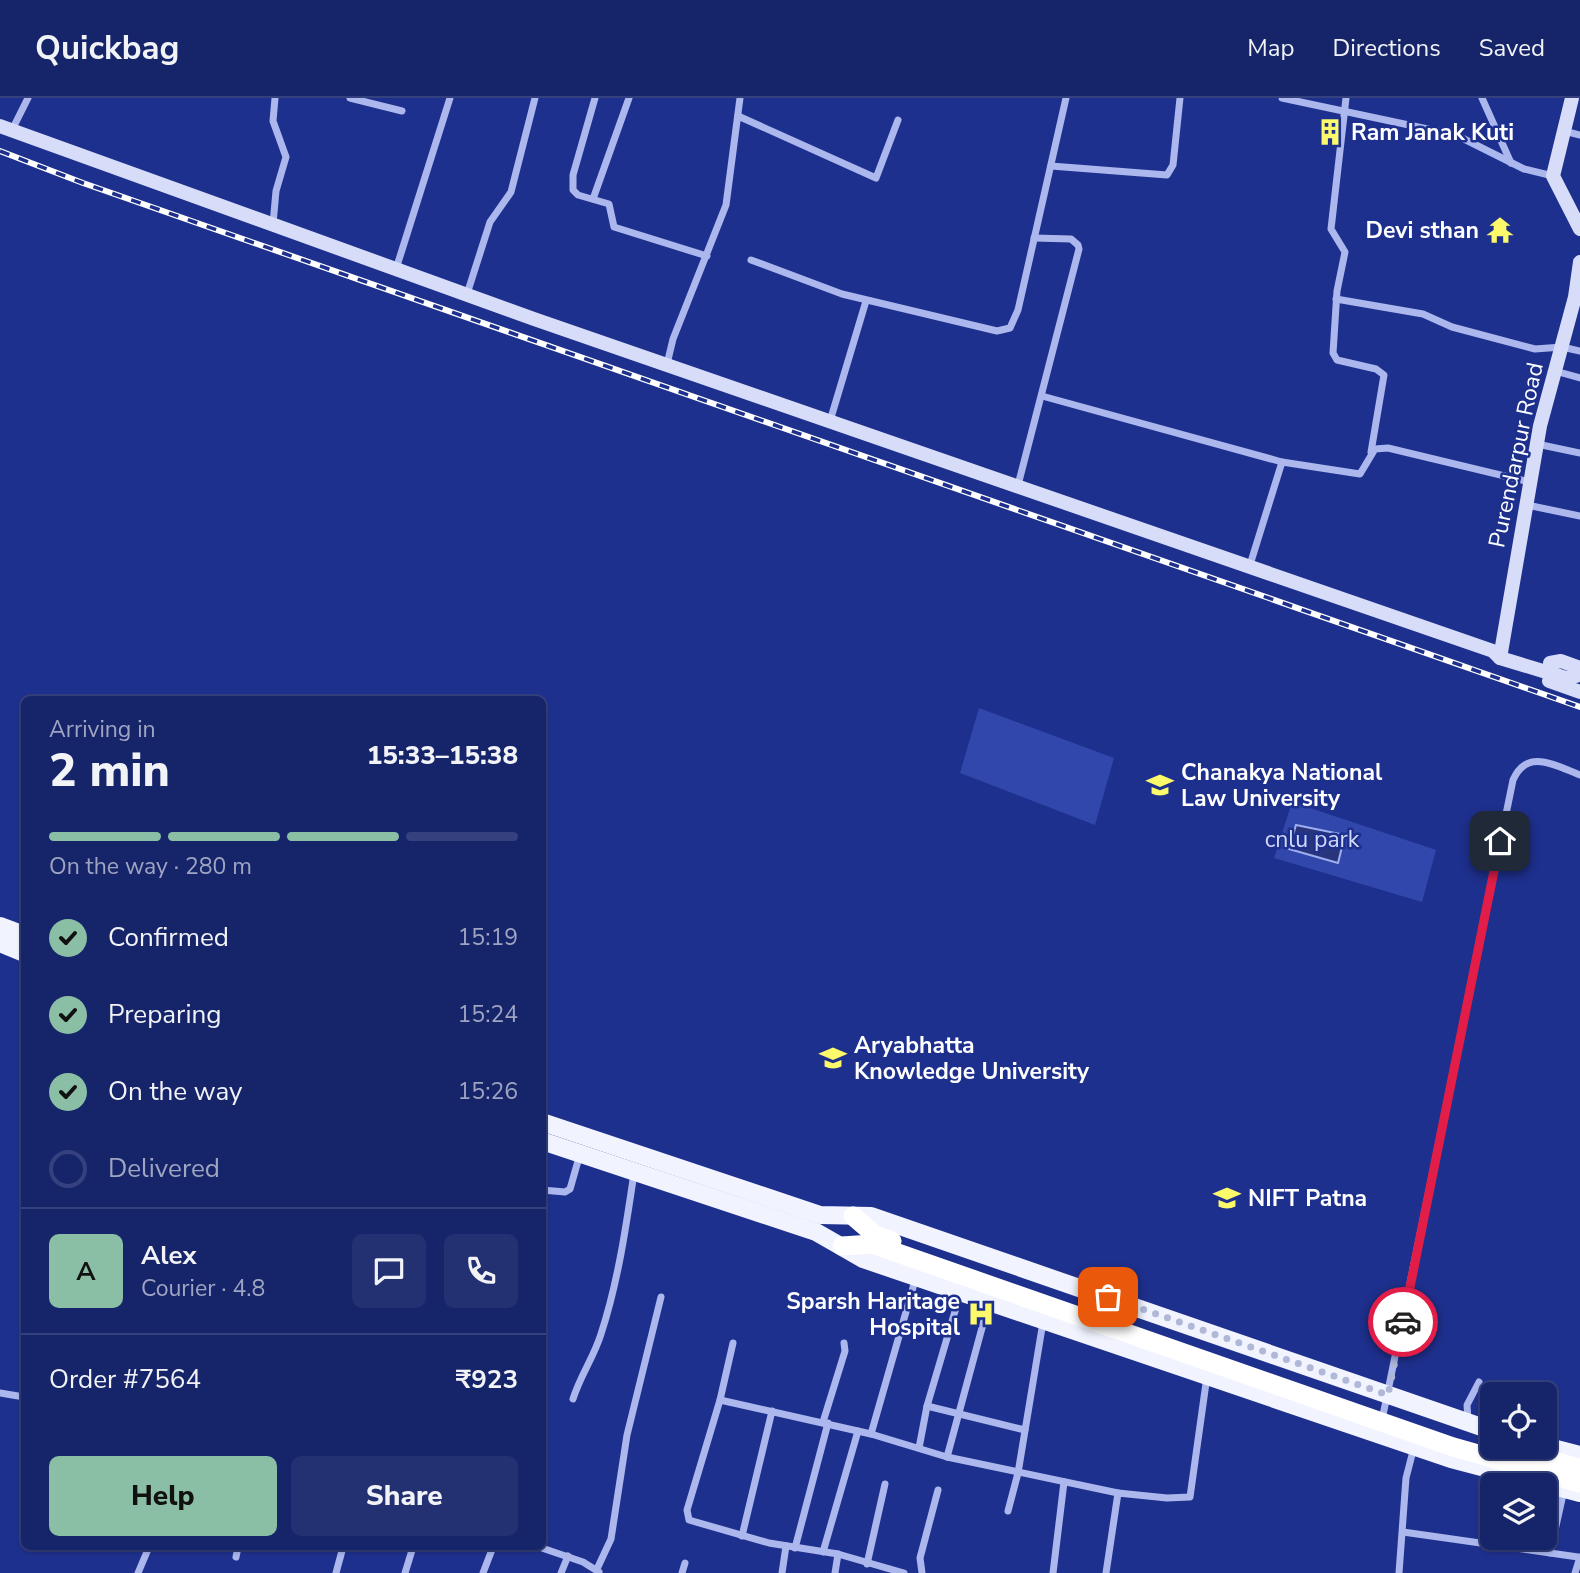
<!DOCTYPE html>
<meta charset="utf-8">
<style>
:root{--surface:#16246a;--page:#233072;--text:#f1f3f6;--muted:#9ea4c1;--line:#35417e;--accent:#8abfa5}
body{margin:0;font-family:"Nunito Sans",sans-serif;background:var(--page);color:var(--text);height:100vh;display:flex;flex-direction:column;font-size:26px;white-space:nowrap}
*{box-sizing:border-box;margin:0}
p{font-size:23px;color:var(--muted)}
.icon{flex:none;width:38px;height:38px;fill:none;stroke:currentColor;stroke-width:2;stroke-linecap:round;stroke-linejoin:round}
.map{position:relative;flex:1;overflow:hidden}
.drawer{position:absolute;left:21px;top:598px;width:525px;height:854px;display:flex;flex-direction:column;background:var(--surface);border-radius:10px;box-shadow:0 2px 5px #0004,0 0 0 2px var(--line)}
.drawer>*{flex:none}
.tools{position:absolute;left:1480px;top:1284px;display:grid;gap:14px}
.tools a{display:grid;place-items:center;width:77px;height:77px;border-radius:10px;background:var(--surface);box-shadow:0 2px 5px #0004,0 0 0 2px var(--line);font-size:35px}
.pin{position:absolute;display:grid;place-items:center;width:60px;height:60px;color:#fff;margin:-30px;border-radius:14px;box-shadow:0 4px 10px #0006}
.courier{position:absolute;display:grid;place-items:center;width:70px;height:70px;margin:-35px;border:5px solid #e11d48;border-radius:50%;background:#fff;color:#222;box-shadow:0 2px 9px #0007}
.overview em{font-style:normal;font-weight:800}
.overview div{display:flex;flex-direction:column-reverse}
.overview{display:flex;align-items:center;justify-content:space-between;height:119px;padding:0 28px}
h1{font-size:46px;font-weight:800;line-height:52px}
.bar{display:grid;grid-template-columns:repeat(4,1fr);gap:10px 7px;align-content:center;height:84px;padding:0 28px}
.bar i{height:9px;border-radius:5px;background:var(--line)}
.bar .active{background:var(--accent)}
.bar p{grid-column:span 4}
.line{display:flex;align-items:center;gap:18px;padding:0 28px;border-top:2px solid var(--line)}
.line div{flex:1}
.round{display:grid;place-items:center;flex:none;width:74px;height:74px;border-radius:10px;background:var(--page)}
ol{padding:0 28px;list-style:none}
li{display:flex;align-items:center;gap:21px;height:77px}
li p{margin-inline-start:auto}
li .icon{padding:7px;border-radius:50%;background:var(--accent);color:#111;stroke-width:4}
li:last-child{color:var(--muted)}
li i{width:38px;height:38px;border:4px solid var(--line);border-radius:50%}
.primary-button{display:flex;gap:14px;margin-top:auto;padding:14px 28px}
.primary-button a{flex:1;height:80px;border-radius:10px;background:var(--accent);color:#111;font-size:28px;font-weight:800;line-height:80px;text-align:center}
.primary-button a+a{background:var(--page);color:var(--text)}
header{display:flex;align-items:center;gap:42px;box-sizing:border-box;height:98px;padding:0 35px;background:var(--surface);border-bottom:2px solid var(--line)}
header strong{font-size:33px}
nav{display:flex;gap:38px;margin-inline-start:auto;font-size:24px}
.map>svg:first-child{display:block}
.green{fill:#3147ab}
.water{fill:#28357c;stroke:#9eaeee;stroke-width:2}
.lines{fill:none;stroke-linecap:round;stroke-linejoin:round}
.street{stroke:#abb7ed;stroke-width:7}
.secondary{stroke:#d7ddf9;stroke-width:14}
.primary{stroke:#f1f3ff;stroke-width:18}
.highway{stroke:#fff;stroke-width:19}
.rail-casing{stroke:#fff;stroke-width:6}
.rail{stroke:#1e308d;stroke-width:3.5;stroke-dasharray:10;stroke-linecap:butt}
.done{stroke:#b0b7d7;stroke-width:7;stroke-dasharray:0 12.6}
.route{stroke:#e11d48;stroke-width:9}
.labels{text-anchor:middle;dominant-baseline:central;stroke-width:5;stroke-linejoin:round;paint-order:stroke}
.poi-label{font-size:23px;font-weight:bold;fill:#fff;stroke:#1e308d;text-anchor:start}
.street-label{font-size:23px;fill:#fff;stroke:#1e308d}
.park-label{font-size:23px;fill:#d1d8f9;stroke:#1e308d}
</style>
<header>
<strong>Quickbag</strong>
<nav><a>Map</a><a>Directions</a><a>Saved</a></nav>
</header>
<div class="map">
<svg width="1580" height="1475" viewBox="0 0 1580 1475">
<rect width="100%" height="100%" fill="#1e308d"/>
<!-- green -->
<g class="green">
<polygon points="979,610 1114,660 1095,727 960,675"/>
<polygon points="1292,704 1436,752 1422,804 1274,760"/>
</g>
<!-- water -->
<polygon class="water" points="1296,727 1345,737 1338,765 1289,751"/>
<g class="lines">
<!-- street -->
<g class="street">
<polyline points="350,0 402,13"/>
<polyline points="595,0 573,77 573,92 578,97 609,106 614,129 707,158"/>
<polyline points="1282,0 1456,37 1524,71 1553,78"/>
<polyline points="1346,0 1331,131 1345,154 1337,193 1333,255 1337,262 1376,271 1384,277 1371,354"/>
<polyline points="1482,0 1511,65"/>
<polyline points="738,18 876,80 898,22"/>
<polyline points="12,32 28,0"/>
<polyline points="1564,33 1580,37"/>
<polyline points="1051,68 1167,77 1173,67 1180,0"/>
<polyline points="593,101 629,0"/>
<polyline points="273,126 276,93 286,59 273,23 275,0"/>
<polyline points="751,162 842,196 997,233 1010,230 1018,212 1066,0"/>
<polyline points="396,171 450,0"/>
<polyline points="467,196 490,124 511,94 535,0"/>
<polyline points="1336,201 1423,216 1452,229 1535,251 1562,249 1580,253"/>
<polyline points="667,266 673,241 726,107 740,0"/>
<polyline points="1555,273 1580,280"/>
<polyline points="1042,298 1282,364 1360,376 1375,351 1388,350 1530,384"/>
<polyline points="830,323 866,203"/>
<polyline points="1537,346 1580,355"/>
<polyline points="1018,387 1079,151 1078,147 1071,141 1034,140"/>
<polyline points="1527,407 1580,418"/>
<polyline points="1249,470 1282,364"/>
<polyline points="542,1092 565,1094 570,1091 580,1056"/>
<polyline points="916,1179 871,1336 947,1359 1118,1395"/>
<polyline points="733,1245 720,1302 687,1412 689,1422 769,1445 838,1456 904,1475"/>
<polyline points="0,1295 24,1299"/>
<path d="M573 1301C580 1278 594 1259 601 1236 618 1184 626 1129 634 1075"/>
<polyline points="720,1302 871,1336"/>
<polyline points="927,1308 1025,1332"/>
<path d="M1382 1322 1513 682C1527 650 1554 667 1580 677"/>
<polyline points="1468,1322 1467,1307 1479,1284"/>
<polyline points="823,1324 845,1253 844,1245"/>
<polyline points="919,1350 927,1308 961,1193"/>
<polyline points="947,1359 989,1204"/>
<polyline points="1008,1413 1018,1375 1043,1224"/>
<polyline points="1403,1434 1578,1459"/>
<polyline points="742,1438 772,1313"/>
<polyline points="539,1449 583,1464 599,1474"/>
<polyline points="795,1450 828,1325"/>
<polyline points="823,1454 858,1333"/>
<polyline points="1550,1455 1564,1392"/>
<polyline points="236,1459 238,1449"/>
<polyline points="867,1466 885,1386"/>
<polyline points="597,1471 611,1441 627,1337 661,1199"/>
<polyline points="138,1475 149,1449"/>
<polyline points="336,1475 343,1449"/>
<polyline points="405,1475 413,1449"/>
<polyline points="483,1475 493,1449"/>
<polyline points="561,1475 568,1458"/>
<polyline points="682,1475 685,1465"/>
<polyline points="782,1475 786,1448"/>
<polyline points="835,1475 838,1456"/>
<polyline points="922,1475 920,1460 938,1392"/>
<polyline points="1053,1475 1064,1384"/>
<polyline points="1106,1475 1118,1395 1167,1400 1190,1399 1207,1278"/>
<polyline points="1399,1475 1406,1380 1414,1349"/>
<polyline points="1575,1475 1580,1459"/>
</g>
<!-- secondary -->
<g class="secondary">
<polyline points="1572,0 1553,78 1580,131"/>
<polyline points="0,28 534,221 1493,553 1500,560 1566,580 1576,578"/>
<polyline points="1500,560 1540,328 1575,199 1580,164"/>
<polyline points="1550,565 1561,563 1580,570"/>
<polyline points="1549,583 1580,594"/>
</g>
<!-- primary -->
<g class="primary">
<polyline points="0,828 24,837"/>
<polyline points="0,845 24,855"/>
<polyline points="542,1024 820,1117 871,1118 1493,1333"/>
<polyline points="542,1043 816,1134 863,1161 1451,1361 1580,1395"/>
<polyline points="1545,1348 1580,1357"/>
</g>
<!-- highway -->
<g class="highway">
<polyline points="853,1118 875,1137 892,1143"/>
<polyline points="842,1148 872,1146 1453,1349 1580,1385"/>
<polyline points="1499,1349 1580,1370"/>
</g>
<defs>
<polyline id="rail" points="0,53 83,85 1580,609"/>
</defs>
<!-- rail casing -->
<use href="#rail" class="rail-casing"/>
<!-- rail -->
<use href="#rail" class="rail"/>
</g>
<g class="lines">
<!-- done -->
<polyline class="done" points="1108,1199 1388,1297 1403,1224"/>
<!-- route -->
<polyline class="route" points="1403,1224 1500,743"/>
</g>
<!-- icons -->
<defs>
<symbol id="building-bare" viewBox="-9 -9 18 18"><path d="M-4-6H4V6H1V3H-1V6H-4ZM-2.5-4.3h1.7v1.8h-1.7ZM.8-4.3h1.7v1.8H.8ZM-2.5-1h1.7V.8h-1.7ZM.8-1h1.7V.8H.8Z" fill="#fcf96a" stroke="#1e308d" stroke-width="2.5" paint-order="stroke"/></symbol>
<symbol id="temple-bare" viewBox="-9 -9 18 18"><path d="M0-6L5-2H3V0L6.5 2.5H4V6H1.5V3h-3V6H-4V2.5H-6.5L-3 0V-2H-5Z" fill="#fcf96a" stroke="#1e308d" stroke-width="2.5" paint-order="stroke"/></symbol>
<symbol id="university-bare" viewBox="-9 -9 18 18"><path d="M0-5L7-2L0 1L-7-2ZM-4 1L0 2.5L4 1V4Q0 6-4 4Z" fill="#fcf96a" stroke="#1e308d" stroke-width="2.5" paint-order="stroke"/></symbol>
<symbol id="hospital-bare" viewBox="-9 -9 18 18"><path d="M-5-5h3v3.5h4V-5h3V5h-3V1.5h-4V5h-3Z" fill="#fcf96a" stroke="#1e308d" stroke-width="2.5" paint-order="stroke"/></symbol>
</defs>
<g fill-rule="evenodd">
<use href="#building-bare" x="1311" y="15" width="38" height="38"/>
<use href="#temple-bare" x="1481" y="113" width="38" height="38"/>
<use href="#university-bare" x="1141" y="668" width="38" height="38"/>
<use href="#university-bare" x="814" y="941" width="38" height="38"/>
<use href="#university-bare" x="1208" y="1081" width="38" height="38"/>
<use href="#hospital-bare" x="962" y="1197" width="38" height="38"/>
</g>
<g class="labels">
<!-- poi labels -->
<g class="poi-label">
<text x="1351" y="34">Ram Janak Kuti</text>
<text x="1479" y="132" text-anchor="end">Devi sthan</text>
<text x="1181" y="674">Chanakya National<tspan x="1181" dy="26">Law University</tspan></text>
<text x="854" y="947">Aryabhatta<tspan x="854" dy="26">Knowledge University</tspan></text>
<text x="1248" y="1100">NIFT Patna</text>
<text x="960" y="1203" text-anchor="end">Sparsh Haritage<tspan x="960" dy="26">Hospital</tspan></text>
</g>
<!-- street labels -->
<g class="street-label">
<text transform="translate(1516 357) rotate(-78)">Purendarpur Road</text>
</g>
<!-- park labels -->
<g class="park-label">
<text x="1312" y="741">cnlu park</text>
</g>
</g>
</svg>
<div class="tools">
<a><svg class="icon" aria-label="locate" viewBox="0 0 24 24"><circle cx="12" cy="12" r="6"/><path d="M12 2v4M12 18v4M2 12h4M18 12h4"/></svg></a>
<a><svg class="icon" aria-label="layers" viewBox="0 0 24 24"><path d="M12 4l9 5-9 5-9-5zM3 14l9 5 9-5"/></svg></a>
</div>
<div class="pin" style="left:1108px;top:1199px;background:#ea580c"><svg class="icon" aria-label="bag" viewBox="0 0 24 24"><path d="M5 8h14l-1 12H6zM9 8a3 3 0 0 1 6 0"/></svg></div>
<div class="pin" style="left:1500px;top:743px;background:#1f2937"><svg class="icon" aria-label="home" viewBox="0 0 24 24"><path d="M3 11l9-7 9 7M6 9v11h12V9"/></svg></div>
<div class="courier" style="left:1403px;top:1224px"><svg class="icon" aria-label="car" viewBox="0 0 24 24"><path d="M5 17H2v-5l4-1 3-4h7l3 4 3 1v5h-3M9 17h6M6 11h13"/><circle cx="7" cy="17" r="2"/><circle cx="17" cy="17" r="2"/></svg></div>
<section class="drawer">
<div class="overview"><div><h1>2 min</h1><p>Arriving in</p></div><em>15:33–15:38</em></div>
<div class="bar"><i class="active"></i><i class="active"></i><i class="active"></i><i></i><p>On the way · 280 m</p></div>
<ol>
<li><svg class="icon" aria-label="check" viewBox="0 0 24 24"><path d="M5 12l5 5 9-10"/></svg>Confirmed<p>15:19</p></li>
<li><svg class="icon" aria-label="check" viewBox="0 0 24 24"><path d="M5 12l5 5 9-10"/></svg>Preparing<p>15:24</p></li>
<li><svg class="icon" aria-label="check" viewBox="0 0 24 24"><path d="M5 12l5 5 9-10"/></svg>On the way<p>15:26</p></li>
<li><i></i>Delivered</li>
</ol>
<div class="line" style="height:126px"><b class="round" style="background:var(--accent);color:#111">A</b><div><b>Alex</b><p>Courier · 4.8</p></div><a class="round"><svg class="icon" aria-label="chat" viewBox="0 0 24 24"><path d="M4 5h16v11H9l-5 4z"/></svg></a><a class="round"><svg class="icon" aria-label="phone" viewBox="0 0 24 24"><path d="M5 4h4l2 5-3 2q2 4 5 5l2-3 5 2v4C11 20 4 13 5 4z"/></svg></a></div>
<div class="line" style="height:91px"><div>Order #7564</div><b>₹923</b></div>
<div class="primary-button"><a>Help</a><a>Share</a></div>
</section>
</div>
